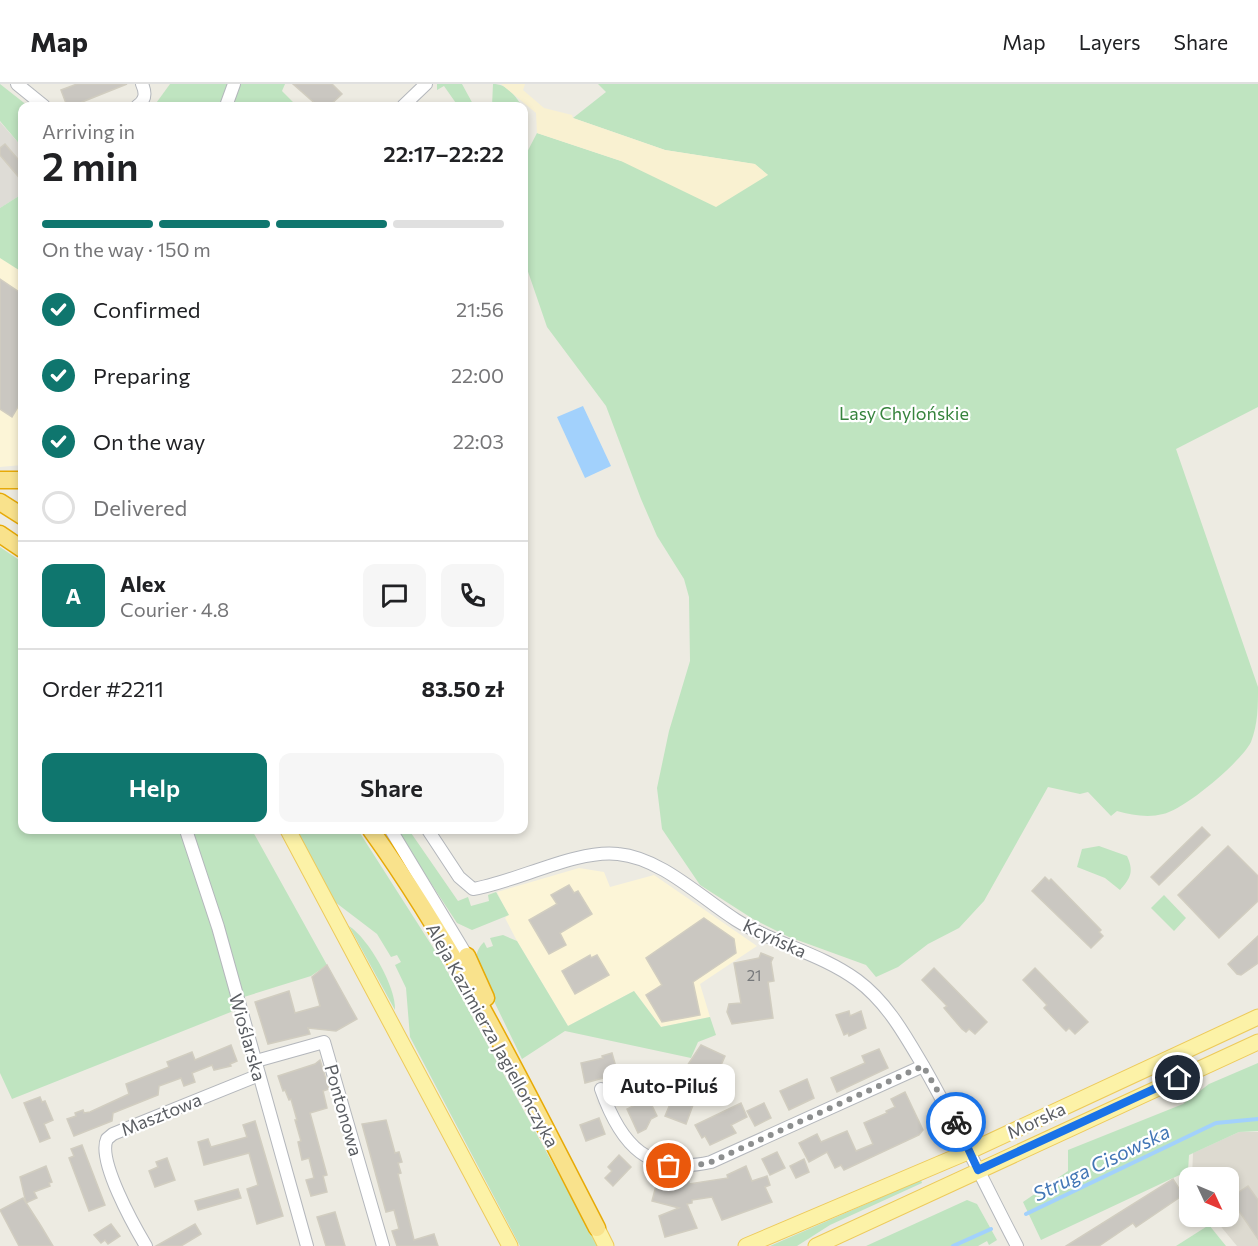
<!DOCTYPE html>
<meta charset="utf-8">
<style>
:root{--surface:#fff;--page:#f6f6f6;--text:#202124;--muted:#757577;--line:#e0e0e0;--accent:#0f766e}
body{margin:0;font-family:Commissioner,sans-serif;background:var(--page);color:var(--text);height:100vh;display:flex;flex-direction:column;font-size:22px;white-space:nowrap}
*{box-sizing:border-box;margin:0}
p{font-size:20px;color:var(--muted)}
.icon{flex:none;width:33px;height:33px;fill:none;stroke:currentColor;stroke-width:2;stroke-linecap:round;stroke-linejoin:round}
.map{position:relative;flex:1;overflow:hidden}
.drawer{position:absolute;left:18px;top:18px;width:510px;height:732px;display:flex;flex-direction:column;background:var(--surface);border-radius:12px;box-shadow:0 3px 9px #0003}
.drawer>*{flex:none}
.needle{width:39px;rotate:134deg}
.controls{position:absolute;left:1179px;top:1083px;display:grid;gap:12px}
.controls a{display:grid;place-items:center;width:60px;height:60px;border-radius:12px;background:var(--surface);box-shadow:0 3px 9px #0003;font-size:30px}
.pin{position:absolute;display:grid;place-items:center;width:51px;height:51px;color:#fff;margin:-26px;border:3px solid #fff;border-radius:50%;box-shadow:0 2px 6px #0007}
.courier{position:absolute;display:grid;place-items:center;width:60px;height:60px;margin:-30px;border:4px solid #1a73e8;border-radius:50%;background:#fff;color:#222;box-shadow:0 2px 8px #0007}
.bubble{position:absolute;height:42px;border-radius:12px;background:var(--surface);box-shadow:0 3px 9px #0003;font-size:20px;font-weight:600;line-height:42px;text-align:center}
.head em{font-style:normal;font-weight:600}
.head div{display:flex;flex-direction:column-reverse}
.head{display:flex;align-items:center;justify-content:space-between;height:102px;padding:0 24px}
h1{font-size:39px;font-weight:600;line-height:45px}
.bar{display:grid;grid-template-columns:repeat(4,1fr);gap:9px 6px;align-content:center;height:72px;padding:0 24px}
.bar i{height:8px;border-radius:4px;background:var(--line)}
.bar .active{background:var(--accent)}
.bar p{grid-column:span 4}
.line{display:flex;align-items:center;gap:15px;padding:0 24px;border-top:2px solid var(--line)}
.line div{flex:1}
.round{display:grid;place-items:center;flex:none;width:63px;height:63px;border-radius:12px;background:var(--page)}
ol{padding:0 24px;list-style:none}
li{display:flex;align-items:center;gap:18px;height:66px}
li p{margin-inline-start:auto}
li .icon{padding:6px;border-radius:50%;background:var(--accent);color:#fff;stroke-width:4}
li:last-child{color:var(--muted)}
li i{width:33px;height:33px;border:3px solid var(--line);border-radius:50%}
.action{display:flex;gap:12px;margin-top:auto;padding:12px 24px}
.action a{flex:1;height:69px;border-radius:12px;background:var(--accent);color:#fff;font-size:24px;font-weight:600;line-height:69px;text-align:center}
.action a+a{background:var(--page);color:var(--text)}
header{display:flex;align-items:center;gap:36px;box-sizing:border-box;height:84px;padding:0 30px;background:var(--surface);border-bottom:2px solid var(--line)}
header strong{font-size:28px}
nav{display:flex;gap:33px;margin-inline-start:auto;font-size:21px}
.map>svg:first-child{display:block}
.commercial{fill:#fcf5d7}
.industrial{fill:#dedcd6}
.education{fill:#dddad0}
.green{fill:#bfe4c0}
.sand{fill:#f9f1d1}
.water{fill:#a2d1fc}
.lines{fill:none;stroke-linecap:round;stroke-linejoin:round}
.stream{stroke:#a2d1fc;stroke-width:4}
.building{fill:#cac7c1;stroke:#d1cdc0;stroke-width:1.5}
.minor-casing{stroke:#b4b7bc;stroke-width:14}
.major-casing{stroke:#edca5b;stroke-width:17}
.highway-casing{stroke:#e7aa07;stroke-width:19}
.minor{stroke:#fff;stroke-width:12}
.major{stroke:#fcf2a7;stroke-width:15}
.highway{stroke:#f9e28c;stroke-width:16}
.done{stroke:#8d8f8f;stroke-width:6;stroke-dasharray:0 10.8}
.route{stroke:#1a73e8;stroke-width:8}
.labels{text-anchor:middle;dominant-baseline:central;stroke-width:4.5;stroke-linejoin:round;paint-order:stroke}
.number-label{font-size:15px;fill:#76787a}
.park-label{font-size:18px;fill:#37843e;stroke:#fff}
.street-label{font-size:18px;fill:#5a5d62;stroke:#fff}
.water-label{font-size:20px;font-style:italic;fill:#4377b6;stroke:#fff}
</style>
<header>
<strong>Map</strong>
<nav><a>Map</a><a>Layers</a><a>Share</a></nav>
</header>
<div class="map">
<svg width="1258" height="1162" viewBox="0 0 1258 1162">
<rect width="100%" height="100%" fill="#edebe2"/>
<!-- commercial -->
<g class="commercial">
<polygon points="0,153 22,170 22,381 0,383"/>
<polygon points="579,784 604,788 610,803 654,791 757,862 700,900 710,933 661,943 634,907 568,942 517,857 505,834 508,831 497,808"/>
</g>
<!-- industrial -->
<polygon class="industrial" points="0,38 22,63 22,110 0,124"/>
<!-- education -->
<polygon class="education" points="1239,1048 1258,1048 1258,1162 1237,1162 1213,1133 1228,1132 1228,1094 1192,1094 1193,1069"/>
<!-- green -->
<g class="green">
<polygon points="0,0 28,22 22,22 22,63 0,37"/>
<polygon points="170,0 230,0 220,22 154,22"/>
<polygon points="239,0 285,0 282,7 297,22 232,22"/>
<polygon points="437,0 462,0 474,22 458,22 444,2 437,6"/>
<path d="M493 0C507 0 515 11 522 22H492Z"/>
<path d="M598 0H1258V323L1176 365 1258 603C1258 622 1258 640 1251 658 1241 678 1184 726 1163 730 1148 734 1132 731 1117 727L1111 732 1088 708 1080 710 1048 703 984 817 959 844 928 860 898 883 876 893 866 881 789 853 753 835 700 801 662 745 657 704 669 647 690 577 689 513 684 495 657 452 641 415 606 322 547 243 524 176V74L537 49 621 77 768 91 754 80 665 66 573 34 606 8Z"/>
<polygon points="22,110 22,188 0,174 0,124"/>
<polygon points="0,463 22,478 22,746 252,746 327,881 311,892 244,913 246,922 12,1015 0,989"/>
<polygon points="294,746 358,746 441,876 598,1162 520,1162 410,953 406,904 395,881 401,878 397,871 391,873 377,850 335,818"/>
<polygon points="396,746 409,746 458,817 468,813 471,822 489,817 488,811 496,808 509,831 472,846 457,839"/>
<path d="M1099 762 1127 772C1134 787 1131 794 1120 806L1105 794 1077 783 1082 765Z"/>
<polygon points="1164,811 1186,834 1174,847 1151,824"/>
<path d="M349 842C369 855 396 903 395 926Z"/>
<path d="M503 851 517 857 568 942 634 907 661 943 710 933 716 951 698 958 691 974 565 947 522 975 476 880C476 870 477 865 484 858L487 864 493 862 490 854Z"/>
<polygon points="1258,979 1258,1047 1239,1048 1189,1071 1188,1087 1041,1156 1023,1118 1068,1087 1068,1066 1183,1020 1209,1000"/>
<polygon points="921,1096 922,1099 830,1141 797,1162 770,1162"/>
<polygon points="967,1116 977,1120 997,1156 989,1161 987,1157 978,1162 866,1162"/>
<polygon points="1209,1141 1226,1162 1176,1162"/>
</g>
<!-- sand -->
<polygon class="sand" points="501,0 525,0 523,6 544,24 572,31 573,34 665,66 755,80 768,91 716,123 621,77 537,49 536,29"/>
<!-- water -->
<polygon class="water" points="583,322 611,382 585,394 557,333"/>
<g class="lines">
<!-- stream -->
<g class="stream">
<polyline points="1026,1130 1216,1039 1258,1035"/>
<polyline points="953,1162 991,1145"/>
</g>
</g>
<!-- building -->
<g class="building">
<polygon points="77,0 127,0 82,18 84,22 67,22 61,6"/>
<polygon points="293,0 332,0 342,10 329,22 318,22"/>
<polygon points="5,60 22,80 22,97 0,71 0,64"/>
<polygon points="0,195 22,210 22,316 12,333 0,325"/>
<polygon points="1202,743 1210,751 1159,801 1151,793"/>
<polygon points="1228,762 1258,792 1258,817 1219,854 1178,811"/>
<polygon points="1045,793 1049,797 1051,795 1101,846 1099,848 1103,852 1091,864 1032,807"/>
<polygon points="569,801 574,809 578,807 592,830 560,849 566,861 549,870 529,836 557,820 551,811"/>
<polygon points="704,834 734,855 736,869 693,898 700,931 662,938 646,911 662,901 646,874"/>
<polygon points="1258,852 1258,879 1241,891 1237,890 1228,880"/>
<polygon points="761,869 773,874 771,878 774,897 768,898 773,934 732,940 727,928 729,920 741,919 734,879 759,874"/>
<polygon points="590,871 591,874 597,871 609,891 575,910 562,887"/>
<polygon points="327,881 357,935 336,947 308,944 310,950 268,960 255,918 289,907 295,929 320,922 312,893"/>
<polygon points="934,884 987,938 975,950 969,945 966,948 962,945 944,924 947,922 922,896"/>
<polygon points="1035,884 1088,938 1075,950 1069,944 1066,947 1063,944 1044,924 1047,921 1023,896"/>
<polygon points="849,927 850,932 861,927 866,944 849,952 848,949 844,951 836,931"/>
<polygon points="231,961 237,977 230,980 231,982 214,986 212,981 192,989 195,998 184,1002 181,994 159,1002 158,1011 113,1029 112,1037 74,1052 67,1035 76,1032 75,1029 83,1026 84,1029 90,1028 129,1010 126,1000 169,983 167,978 192,968 195,976"/>
<polygon points="701,961 725,972 707,1013 695,1008 700,999 685,985"/>
<polygon points="879,965 888,984 837,1008 831,994 865,979 862,972"/>
<polygon points="612,969 618,990 585,999 581,979 603,974 602,972"/>
<polygon points="320,976 329,1005 323,1007 327,1024 310,1029 327,1091 323,1092 327,1108 311,1112 306,1096 314,1094 309,1074 302,1076 298,1058 301,1057 295,1036 297,1036 291,1015 289,1016 285,1006 283,1007 278,992 315,980"/>
<polygon points="660,983 661,986 675,993 665,1011 641,999 657,1032 651,1035 646,1045 638,1049 627,1025 637,1020 628,996 646,990 645,986"/>
<polygon points="807,995 814,1014 789,1026 780,1007"/>
<polygon points="905,1008 923,1046 919,1051 844,1086 841,1081 835,1084 827,1068 809,1078 799,1059 817,1050 821,1058 847,1047 856,1067 873,1060 864,1039 887,1029 886,1027 895,1023 891,1015"/>
<polygon points="40,1013 42,1018 45,1017 53,1036 44,1040 50,1054 40,1058 24,1019"/>
<polygon points="673,1013 693,1021 686,1040 665,1032"/>
<polygon points="741,1019 747,1033 731,1041 736,1049 710,1061 705,1052 702,1054 695,1041"/>
<polygon points="764,1019 771,1034 755,1042 747,1027"/>
<polygon points="599,1034 605,1050 586,1057 580,1041"/>
<polygon points="386,1036 395,1069 399,1068 402,1078 398,1079 401,1089 398,1090 414,1156 434,1150 438,1162 397,1162 392,1147 399,1145 394,1126 386,1128 362,1040"/>
<polygon points="255,1037 283,1132 257,1140 247,1105 258,1101 249,1069 204,1081 198,1058 208,1055 211,1063 247,1053 243,1041"/>
<polygon points="82,1061 105,1121 89,1127 69,1074 74,1072 71,1065"/>
<polygon points="777,1068 785,1084 770,1091 762,1075"/>
<polygon points="619,1071 631,1083 613,1102 605,1094 612,1087 608,1083"/>
<polygon points="167,1074 175,1096 155,1103 149,1087 158,1083 156,1078"/>
<polygon points="804,1075 809,1088 796,1094 790,1082"/>
<polygon points="46,1082 52,1098 49,1099 50,1102 34,1108 37,1114 26,1119 20,1093"/>
<polygon points="746,1082 752,1097 767,1092 770,1101 765,1103 772,1118 722,1136 712,1113 692,1116 692,1119 687,1120 697,1144 665,1153 659,1132 679,1124 652,1117 658,1094 672,1098 689,1097 689,1100 728,1094 727,1091"/>
<polygon points="1173,1095 1183,1111 1136,1143 1133,1139 1099,1162 1066,1162"/>
<polygon points="1248,1102 1258,1116 1258,1155 1230,1114"/>
<polygon points="238,1105 241,1114 198,1126 195,1117"/>
<polygon points="23,1114 41,1142 53,1162 19,1162 0,1126"/>
<polygon points="335,1128 345,1162 326,1162 317,1133"/>
<polygon points="111,1140 120,1152 108,1160 105,1156 101,1159 94,1151"/>
<polygon points="195,1140 201,1150 181,1162 156,1162"/>
</g>
<g class="lines">
<defs>
<g id="minor">
<polyline points="17,0 44,22"/>
<path d="M137 22C146 16 146 9 142 0"/>
<polyline points="226,22 234,0"/>
<polyline points="403,22 426,0"/>
<polyline points="186,746 218,843 307,1162"/>
<polyline points="391,746 467,872"/>
<path d="M428 746 459 793 473 805C516 798 577 765 618 770 661 774 700 813 736 836 774 860 820 869 857 896 888 919 906 953 925 985 958 1043 986 1103 1017 1162"/>
<polyline points="256,977 324,958 383,1162"/>
<path d="M601 1005C621 1062 649 1092 711 1078L923 982"/>
<path d="M146 1162C134 1142 97 1076 107 1055L113 1050 259 991"/>
</g>
<g id="major">
<polyline points="288,746 510,1162"/>
<polyline points="597,1144 606,1162"/>
<polyline points="746,1162 970,1067 1258,933"/>
<polyline points="816,1162 1258,958"/>
</g>
<g id="highway">
<polyline points="0,396 22,396"/>
<polyline points="0,418 22,432"/>
<polyline points="0,450 22,465"/>
<path d="M371 746C460 870 527 1009 597 1144"/>
<polyline points="467,872 486,914"/>
</g>
</defs>
<!-- minor casing -->
<use href="#minor" class="minor-casing"/>
<!-- major casing -->
<use href="#major" class="major-casing"/>
<!-- highway casing -->
<use href="#highway" class="highway-casing"/>
<!-- minor -->
<use href="#minor" class="minor"/>
<!-- major -->
<use href="#major" class="major"/>
<!-- highway -->
<use href="#highway" class="highway"/>
</g>
<g class="lines">
<!-- done -->
<polyline class="done" points="669,1082 694,1082 711,1078 923,982 956,1038"/>
<!-- route -->
<polyline class="route" points="956,1038 978,1086 1178,994"/>
</g>
<g class="labels">
<!-- number labels -->
<g class="number-label">
<text x="754" y="891">21</text>
</g>
<!-- park labels -->
<g class="park-label">
<text x="904" y="329">Lasy Chylońskie</text>
</g>
<!-- street labels -->
<g class="street-label">
<text transform="translate(775 854) rotate(25)">Kcyńska</text>
<text transform="translate(493 951) rotate(61)">Aleja Kazimierza Jagiellończyka</text>
<text transform="translate(248 953) rotate(74)">Wioślarska</text>
<text transform="translate(344 1026) rotate(74)">Pontonowa</text>
<text transform="translate(161 1030) rotate(-22)">Masztowa</text>
<text transform="translate(1036 1036) rotate(-25)">Morska</text>
</g>
<!-- water labels -->
<g class="water-label">
<text transform="translate(1101 1078) rotate(-26)">Struga Cisowska</text>
</g>
</g>
</svg>
<div class="controls">
<a><svg class="needle" viewBox="-14 -14 28 28"><path d="M0-13l5 13h-10z" fill="#e53935"/><path d="M0 13l5-13h-10z" fill="#757577"/></svg></a>
</div>
<div class="pin" style="left:669px;top:1082px;background:#ea580c"><svg class="icon" aria-label="bag" viewBox="0 0 24 24"><path d="M5 8h14l-1 12H6zM9 8a3 3 0 0 1 6 0"/></svg></div>
<div class="pin" style="left:1178px;top:994px;background:#1f2937"><svg class="icon" aria-label="home" viewBox="0 0 24 24"><path d="M3 11l9-7 9 7M6 9v11h12V9"/></svg></div>
<div class="courier" style="left:956px;top:1038px"><svg class="icon" aria-label="bike" viewBox="0 0 24 24"><circle cx="6" cy="16" r="4"/><circle cx="18" cy="16" r="4"/><path d="M6 16l4-8h5l3 8M10 8l3 8H6M13 5h3"/></svg></div>
<div class="bubble" style="left:603px;top:980px;width:132px">Auto-Piluś</div>
<section class="drawer">
<div class="head"><div><h1>2 min</h1><p>Arriving in</p></div><em>22:17–22:22</em></div>
<div class="bar"><i class="active"></i><i class="active"></i><i class="active"></i><i></i><p>On the way · 150 m</p></div>
<ol>
<li><svg class="icon" aria-label="check" viewBox="0 0 24 24"><path d="M5 12l5 5 9-10"/></svg>Confirmed<p>21:56</p></li>
<li><svg class="icon" aria-label="check" viewBox="0 0 24 24"><path d="M5 12l5 5 9-10"/></svg>Preparing<p>22:00</p></li>
<li><svg class="icon" aria-label="check" viewBox="0 0 24 24"><path d="M5 12l5 5 9-10"/></svg>On the way<p>22:03</p></li>
<li><i></i>Delivered</li>
</ol>
<div class="line" style="height:108px"><b class="round" style="background:var(--accent);color:#fff">A</b><div><b>Alex</b><p>Courier · 4.8</p></div><a class="round"><svg class="icon" aria-label="chat" viewBox="0 0 24 24"><path d="M4 5h16v11H9l-5 4z"/></svg></a><a class="round"><svg class="icon" aria-label="phone" viewBox="0 0 24 24"><path d="M5 4h4l2 5-3 2q2 4 5 5l2-3 5 2v4C11 20 4 13 5 4z"/></svg></a></div>
<div class="line" style="height:78px"><div>Order #2211</div><b>83.50 zł</b></div>
<div class="action"><a>Help</a><a>Share</a></div>
</section>
</div>
